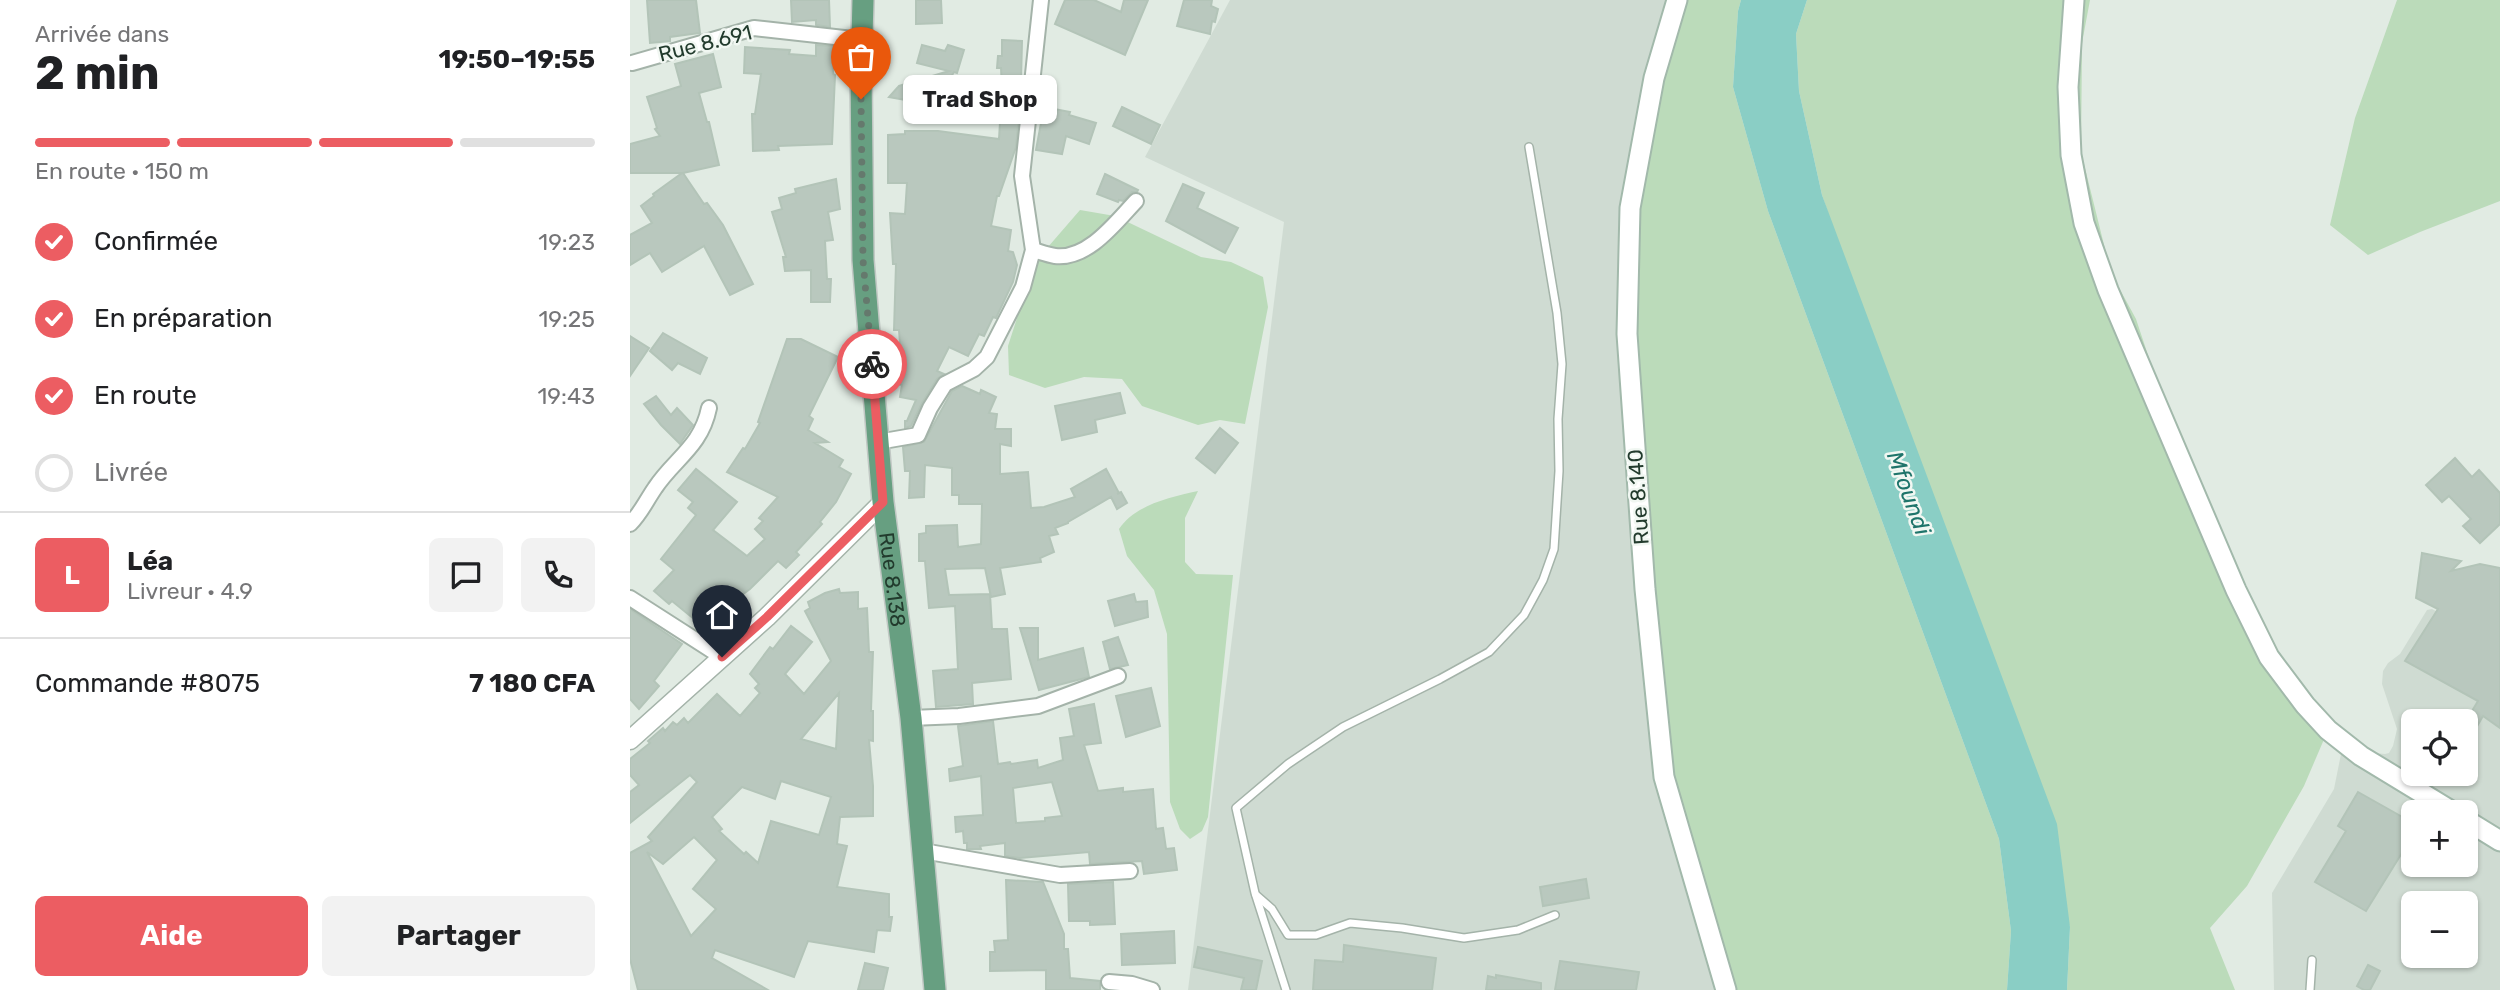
<!DOCTYPE html>
<html lang="fr">
<meta charset="utf-8">
<style>
:root{--surface:#fff;--page:#f2f2f2;--text:#202124;--muted:#757577;--line:#e0e0e0;--accent:#ec5d62}
body{margin:0;font-family:Rubik,sans-serif;background:var(--page);color:var(--text);height:100vh;display:flex;flex-direction:column;font-size:26px;white-space:nowrap}
*{box-sizing:border-box;margin:0}
p{font-size:23px;color:var(--muted)}
.icon{flex:none;width:38px;height:38px;fill:none;stroke:currentColor;stroke-width:2;stroke-linecap:round;stroke-linejoin:round}
.map{position:relative;flex:1;overflow:hidden}
.side{display:flex;flex-direction:column;background:var(--surface);width:630px}
.side>*{flex:none}
.controls{position:absolute;left:1771px;top:709px;display:grid;gap:14px}
.controls a{display:grid;place-items:center;width:77px;height:77px;border-radius:10px;background:var(--surface);box-shadow:0 2px 5px #0004;font-size:35px}
.pin{position:absolute;display:grid;place-items:center;width:60px;height:60px;color:#fff;margin:-72px -30px;border-radius:50% 50% 50% 0;rotate:-45deg;box-shadow:0 0 7px #0007}
.pin .icon{rotate:45deg}
.courier{position:absolute;display:grid;place-items:center;width:70px;height:70px;margin:-35px;border:5px solid #ec5d62;border-radius:50%;background:#fff;color:#222;box-shadow:0 2px 9px #0007}
.bubble{position:absolute;height:49px;border-radius:10px;background:var(--surface);box-shadow:0 2px 5px #0004;font-size:23px;font-weight:700;line-height:49px;text-align:center}
.overview em{font-style:normal;font-weight:700}
.overview div{display:flex;flex-direction:column-reverse}
.overview{display:flex;align-items:center;justify-content:space-between;height:119px;padding:0 35px}
h1{font-size:46px;font-weight:700;line-height:52px}
.bar{display:grid;grid-template-columns:repeat(4,1fr);gap:10px 7px;align-content:center;height:84px;padding:0 35px}
.bar i{height:9px;border-radius:5px;background:var(--line)}
.bar .on{background:var(--accent)}
.bar p{grid-column:span 4}
.line{display:flex;align-items:center;gap:18px;padding:0 35px;border-top:2px solid var(--line)}
.line div{flex:1}
.round{display:grid;place-items:center;flex:none;width:74px;height:74px;border-radius:10px;background:var(--page)}
ol{padding:0 35px;list-style:none}
li{display:flex;align-items:center;gap:21px;height:77px}
li p{margin-inline-start:auto}
li .icon{padding:7px;border-radius:50%;background:var(--accent);color:#fff;stroke-width:4}
li:last-child{color:var(--muted)}
li i{width:38px;height:38px;border:4px solid var(--line);border-radius:50%}
.cta{display:flex;gap:14px;margin-top:auto;padding:14px 35px}
.cta a{flex:1;height:80px;border-radius:10px;background:var(--accent);color:#fff;font-size:28px;font-weight:700;line-height:80px;text-align:center}
.cta a+a{background:var(--page);color:var(--text)}
main{display:flex;flex:1;min-height:0}
.map>svg:first-child{display:block}
.built{fill:#cfdbd2;fill-rule:evenodd}
.green{fill:#bbdbba}
.water{fill:#8acec5}
.building{fill:#b9c8be;stroke:#b3c4b8;stroke-width:2;fill-rule:evenodd}
.lines{fill:none;stroke-linecap:round;stroke-linejoin:round}
.service-casing{stroke:#a4b3a9;stroke-width:10}
.minor-casing{stroke:#a4b3a9;stroke-width:18}
.tertiary-casing{stroke:#a4b3a9;stroke-width:21}
.secondary-casing{stroke:#a2b9ab;stroke-width:23}
.primary-casing{stroke:#c1c8c4;stroke-width:24}
.service{stroke:#fff;stroke-width:7}
.minor{stroke:#fff;stroke-width:14}
.tertiary{stroke:#fff;stroke-width:18}
.secondary{stroke:#fff;stroke-width:19}
.primary{stroke:#679f81;stroke-width:21}
.done{stroke:#65796d;stroke-width:7;stroke-dasharray:0 12.6}
.route{stroke:#ec5d62;stroke-width:9}
.labels{text-anchor:middle;dominant-baseline:central;stroke-width:5;stroke-linejoin:round;paint-order:stroke}
.street-label{font-size:21px;fill:#223b2d;stroke:#f1f7f2}
.water-label{font-size:23px;font-style:italic;fill:#1e746a;stroke:#f1f7f2}
</style>
<main>
<section class="side">
<div class="overview"><div><h1>2 min</h1><p>Arrivée dans</p></div><em>19:50–19:55</em></div>
<div class="bar"><i class="on"></i><i class="on"></i><i class="on"></i><i></i><p>En route · 150 m</p></div>
<ol>
<li><svg class="icon" aria-label="check" viewBox="0 0 24 24"><path d="M5 12l5 5 9-10"/></svg>Confirmée<p>19:23</p></li>
<li><svg class="icon" aria-label="check" viewBox="0 0 24 24"><path d="M5 12l5 5 9-10"/></svg>En préparation<p>19:25</p></li>
<li><svg class="icon" aria-label="check" viewBox="0 0 24 24"><path d="M5 12l5 5 9-10"/></svg>En route<p>19:43</p></li>
<li><i></i>Livrée</li>
</ol>
<div class="line" style="height:126px"><b class="round" style="background:var(--accent);color:#fff">L</b><div><b>Léa</b><p>Livreur · 4.9</p></div><a class="round"><svg class="icon" aria-label="chat" viewBox="0 0 24 24"><path d="M4 5h16v11H9l-5 4z"/></svg></a><a class="round"><svg class="icon" aria-label="phone" viewBox="0 0 24 24"><path d="M5 4h4l2 5-3 2q2 4 5 5l2-3 5 2v4C11 20 4 13 5 4z"/></svg></a></div>
<div class="line" style="height:91px"><div>Commande #8075</div><b>7 180 CFA</b></div>
<div class="cta"><a>Aide</a><a>Partager</a></div>
</section>
<div class="map">
<svg width="1870" height="990" viewBox="0 0 1870 990">
<rect width="100%" height="100%" fill="#e1ebe3"/>
<!-- built -->
<g class="built">
<polygon points="600,0 1047,0 1096,990 558,990 654,222 515,157"/>
<path d="M1802 609 1870 646V990H1644L1642 893 1704 789 1711 754 1733 752 1755 754 1759 753 1763 746 1767 729 1752 684 1753 671 1758 663 1770 654 1797 610ZM1783 721H1836V774H1783ZM1783 812H1836V864H1783ZM1783 903H1836V956H1783Z"/>
</g>
<!-- green -->
<g class="green">
<polygon points="1047,0 1111,0 1108,11 1103,87 1138,211 1369,839 1381,931 1377,990 1096,990 1034,777 1015,589 1000,208"/>
<polygon points="1177,0 1460,0 1452,43 1451,152 1481,273 1506,319 1556,469 1606,590 1698,730 1674,786 1617,886 1580,928 1605,990 1437,990 1440,927 1192,195 1169,91 1166,34"/>
<polygon points="1767,0 1870,0 1870,201 1790,232 1738,255 1700,225 1725,118"/>
<polygon points="450,210 485,216 571,257 601,262 633,277 638,307 615,424 590,420 568,425 512,406 492,379 454,377 415,388 379,375 378,346 405,262"/>
<path d="M568 491 555 518V562L566 574 603 575 578 817 572 831 560 839 550 829 540 802 537 634 524 590 497 556 489 529C505 505 540 497 568 491Z"/>
</g>
<!-- water -->
<polygon class="water" points="1111,0 1177,0 1166,34 1169,91 1192,195 1427,824 1440,927 1437,990 1377,990 1381,931 1369,839 1138,211 1103,87 1108,11"/>
<!-- building -->
<g class="building">
<polygon points="17,0 66,0 70,33 40,37 40,41 20,43"/>
<polygon points="161,0 199,0 200,27 186,25 186,20 162,22"/>
<polygon points="286,0 311,0 312,23 286,24"/>
<polygon points="435,0 464,0 491,12 494,0 518,0 495,55 425,24"/>
<polygon points="554,0 582,0 581,6 588,9 585,22 582,21 580,34 547,26"/>
<polygon points="372,40 392,41 391,81 387,81 387,104 390,105 386,147 369,196 367,196 361,226 381,230 378,251 383,252 387,265 383,282 366,318 363,317 354,336 349,334 338,356 319,347 307,371 314,374 307,379 292,403 281,426 275,428 275,421 277,421 286,400 270,397 272,385 267,384 267,357 271,357 269,330 264,330 266,264 263,264 260,213 275,214 277,183 258,183 258,135 275,134 275,131 308,131 369,139 372,89 371,68 367,68 368,56 372,56"/>
<polygon points="186,45 203,46 203,74 205,75 202,144 148,146 149,150 123,151 122,114 125,114 131,74 114,73 115,47 160,50 159,54 186,56"/>
<polygon points="292,45 315,51 318,45 334,50 327,73 324,72 307,100 298,104 259,97 269,86 319,71 287,63"/>
<polygon points="83,54 91,87 69,93 77,122 79,122 89,165 53,173 74,204 77,203 93,225 123,284 100,295 74,246 32,272 20,253 0,265 0,235 22,223 11,206 24,196 23,194 52,173 0,173 0,144 30,136 25,129 27,128 17,97 51,86 45,64"/>
<polygon points="414,107 440,112 439,115 466,123 459,144 436,136 432,154 406,150"/>
<polygon points="492,107 530,125 521,144 483,126"/>
<polygon points="475,174 508,190 507,192 502,192 493,201 489,200 488,202 467,194"/>
<polygon points="206,179 210,209 198,212 203,240 195,241 197,279 201,279 200,302 181,302 181,270 155,271 153,257 156,257 142,212 152,209 149,198 166,193 165,189"/>
<polygon points="553,184 574,193 567,208 608,228 595,253 536,221"/>
<polygon points="33,333 77,358 70,374 48,363 42,370 20,351"/>
<polygon points="0,336 19,348 0,376"/>
<polygon points="157,339 171,339 208,357 179,416 183,419 178,430 198,442 185,443 213,460 209,467 221,474 206,502 190,522 192,524 166,552 169,555 156,568 148,561 120,589 93,609 102,617 85,636 42,601 39,604 24,591 44,570 31,559 66,515 58,508 63,502 48,490 66,469 107,502 83,530 117,556 135,539 125,529 133,521 129,518 148,497 97,472 113,448 115,449 130,423 128,422"/>
<polygon points="332,386 350,394 351,390 366,397 359,413 367,414 365,429 381,429 381,446 370,444 370,474 398,472 401,508 414,507 445,497 441,489 476,469 489,493 487,494 491,492 497,503 487,509 481,497 438,522 438,523 425,528 428,534 419,536 424,552 410,558 411,562 370,568 375,594 361,597 355,568 315,569 319,595 360,594 362,629 377,629 381,679 342,683 343,704 306,707 303,671 328,669 325,606 299,608 295,561 289,561 289,534 296,533 296,526 327,525 328,547 351,544 352,504 329,504 329,495 322,495 322,468 295,465 294,497 279,498 280,471 275,471 273,447 294,442 322,391"/>
<polygon points="490,393 495,413 465,420 467,432 432,440 425,406"/>
<polygon points="26,396 41,415 47,408 63,425 50,444 31,425 14,404"/>
<polygon points="590,428 608,443 585,473 566,458"/>
<polygon points="1825,458 1842,477 1849,470 1870,493 1870,524 1850,543 1833,526 1841,519 1819,496 1812,502 1796,485"/>
<polygon points="1792,553 1831,561 1821,571 1850,564 1870,568 1870,728 1853,716 1836,745 1836,721 1848,701 1775,661 1808,609 1786,598"/>
<path d="M209 589 210 593 228 592V609L237 608 239 652H243L241 711H243V741L239 740 243 786V816L210 817 207 844 217 846 207 887 259 894V917H262L260 931 247 930 244 952 178 941 164 977 85 950 82 958 138 990H8L0 959V853L22 841 18 837 67 782 60 775 0 823V792L9 785 0 775V759L20 743 18 741 33 728 35 731 43 722 47 725 54 718 58 723 87 694 110 716 130 693 125 688 129 684 120 674 140 647 143 649 161 626 182 642 155 674 174 694 201 661 175 611 180 608 178 602 195 593ZM209 693 206 749 171 739ZM151 781 201 797 189 835 141 821 128 863 116 852 114 854 89 831 92 829 82 817 112 787 145 799ZM64 837 87 860 63 889 86 909 61 936 17 852 33 864Z"/>
<polygon points="504,594 506,602 517,601 518,617 485,626 478,601"/>
<polygon points="0,609 52,644 24,681 29,686 9,709 0,699"/>
<polygon points="390,628 408,628 408,660 453,648 459,677 409,690"/>
<polygon points="488,637 498,665 480,669 473,642"/>
<polygon points="521,688 530,726 496,737 486,696"/>
<path d="M464 704 471 743 454 745 468 791 493 788V792L523 789 526 829 533 828 536 849 544 848 547 870 514 874 512 861 460 864 459 852 390 858 375 856V843L350 846 351 849H337V843H334L333 831 326 832 325 817 353 815 351 776 320 781 319 769 333 766 328 726 363 721 368 764 380 762 381 764 407 760 408 768 433 760 430 738 444 736 439 709ZM422 782 432 816 415 818V821L386 823 383 788Z"/>
<polygon points="1728,792 1783,823 1783,835 1736,911 1685,882 1716,831 1708,826"/>
<polygon points="956,879 959,898 913,906 910,887"/>
<polygon points="376,880 413,882 434,934 434,949 438,949 440,978 470,981 470,990 416,990 416,970 360,971 360,952 365,952 364,941 378,940"/>
<polygon points="483,882 485,924 460,925 460,921 439,921 438,884"/>
<polygon points="544,931 545,963 492,965 491,934"/>
<polygon points="714,945 806,958 802,990 683,990 685,960 713,962"/>
<polygon points="568,947 632,961 626,990 611,990 614,978 564,967"/>
<polygon points="930,961 1009,972 1006,990 925,990"/>
<polygon points="235,963 258,968 253,990 228,990"/>
<polygon points="1738,965 1750,971 1740,990 1734,990 1727,986"/>
<polygon points="866,975 911,983 911,990 856,990 858,976 866,978"/>
</g>
<g class="lines">
<defs>
<g id="service">
<polyline points="626,895 642,909 658,935 686,935 720,923 772,928 834,938 888,930 925,915"/>
<polyline points="656,990 625,893 606,808 658,764 713,727 810,679 859,652 894,615 913,580 924,549 929,471 928,419 932,364 927,313 899,147"/>
<polyline points="1680,990 1682,960"/>
</g>
<g id="minor">
<polyline points="2,63 124,28 232,40"/>
<path d="M403 250C410 252 418 255 425 256 458 260 486 222 506 201"/>
<polyline points="248,442 288,435 300,408 315,384 344,369 357,357 393,287 403,250 392,176 411,0"/>
<path d="M0 524C11 513 16 501 25 488 44 459 71 447 79 408"/>
<polyline points="0,598 92,657"/>
<polyline points="281,718 329,716 408,706 488,676"/>
<polyline points="293,851 430,875 500,871"/>
<polyline points="479,982 502,984 522,990"/>
</g>
<polyline id="tertiary" points="0,740 137,617 253,502"/>
<g id="secondary">
<polyline points="1047,0 1024,78 1000,208 997,334 1015,589 1034,777 1096,990"/>
<polyline points="1444,0 1438,87 1441,155 1454,223 1478,290 1606,590 1639,657 1675,705 1698,730 1731,756 1823,812"/>
<polyline points="1836,820 1870,841"/>
</g>
<g id="primary">
<path id="s1" d="M233 0 231 74 233 260 253 502 281 718 305 990"/>
</g>
</defs>
<!-- service casing -->
<use href="#service" class="service-casing"/>
<!-- minor casing -->
<use href="#minor" class="minor-casing"/>
<!-- tertiary casing -->
<use href="#tertiary" class="tertiary-casing"/>
<!-- secondary casing -->
<use href="#secondary" class="secondary-casing"/>
<!-- primary casing -->
<use href="#primary" class="primary-casing"/>
<!-- service -->
<use href="#service" class="service"/>
<!-- minor -->
<use href="#minor" class="minor"/>
<!-- tertiary -->
<use href="#tertiary" class="tertiary"/>
<!-- secondary -->
<use href="#secondary" class="secondary"/>
<!-- primary -->
<use href="#primary" class="primary"/>
</g>
<g class="lines">
<!-- done -->
<polyline class="done" points="231,99 233,260 242,364"/>
<!-- route -->
<polyline class="route" points="92,657 137,617 253,502 242,364"/>
</g>
<g class="labels">
<!-- street labels -->
<g class="street-label">
<text transform="translate(75 43) rotate(-14)">Rue 8.691</text>
<text transform="translate(1008 497) rotate(-94)">Rue 8.140</text>
<text stroke="none"><textPath href="#s1" startOffset="581">Rue 8.138</textPath></text>
</g>
<!-- water labels -->
<g class="water-label">
<text transform="translate(1279 493) rotate(70)">Mfoundi</text>
</g>
</g>
</svg>
<div class="controls">
<a><svg class="icon" aria-label="locate" viewBox="0 0 24 24"><circle cx="12" cy="12" r="6"/><path d="M12 2v4M12 18v4M2 12h4M18 12h4"/></svg></a>
<a>+</a>
<a>−</a>
</div>
<div class="pin" style="left:231px;top:99px;background:#ea580c"><svg class="icon" aria-label="bag" viewBox="0 0 24 24"><path d="M5 8h14l-1 12H6zM9 8a3 3 0 0 1 6 0"/></svg></div>
<div class="pin" style="left:92px;top:657px;background:#1f2937"><svg class="icon" aria-label="home" viewBox="0 0 24 24"><path d="M3 11l9-7 9 7M6 9v11h12V9"/></svg></div>
<div class="courier" style="left:242px;top:364px"><svg class="icon" aria-label="bike" viewBox="0 0 24 24"><circle cx="6" cy="16" r="4"/><circle cx="18" cy="16" r="4"/><path d="M6 16l4-8h5l3 8M10 8l3 8H6M13 5h3"/></svg></div>
<div class="bubble" style="left:273px;top:75px;width:154px">Trad Shop</div>
</div>
</main>
